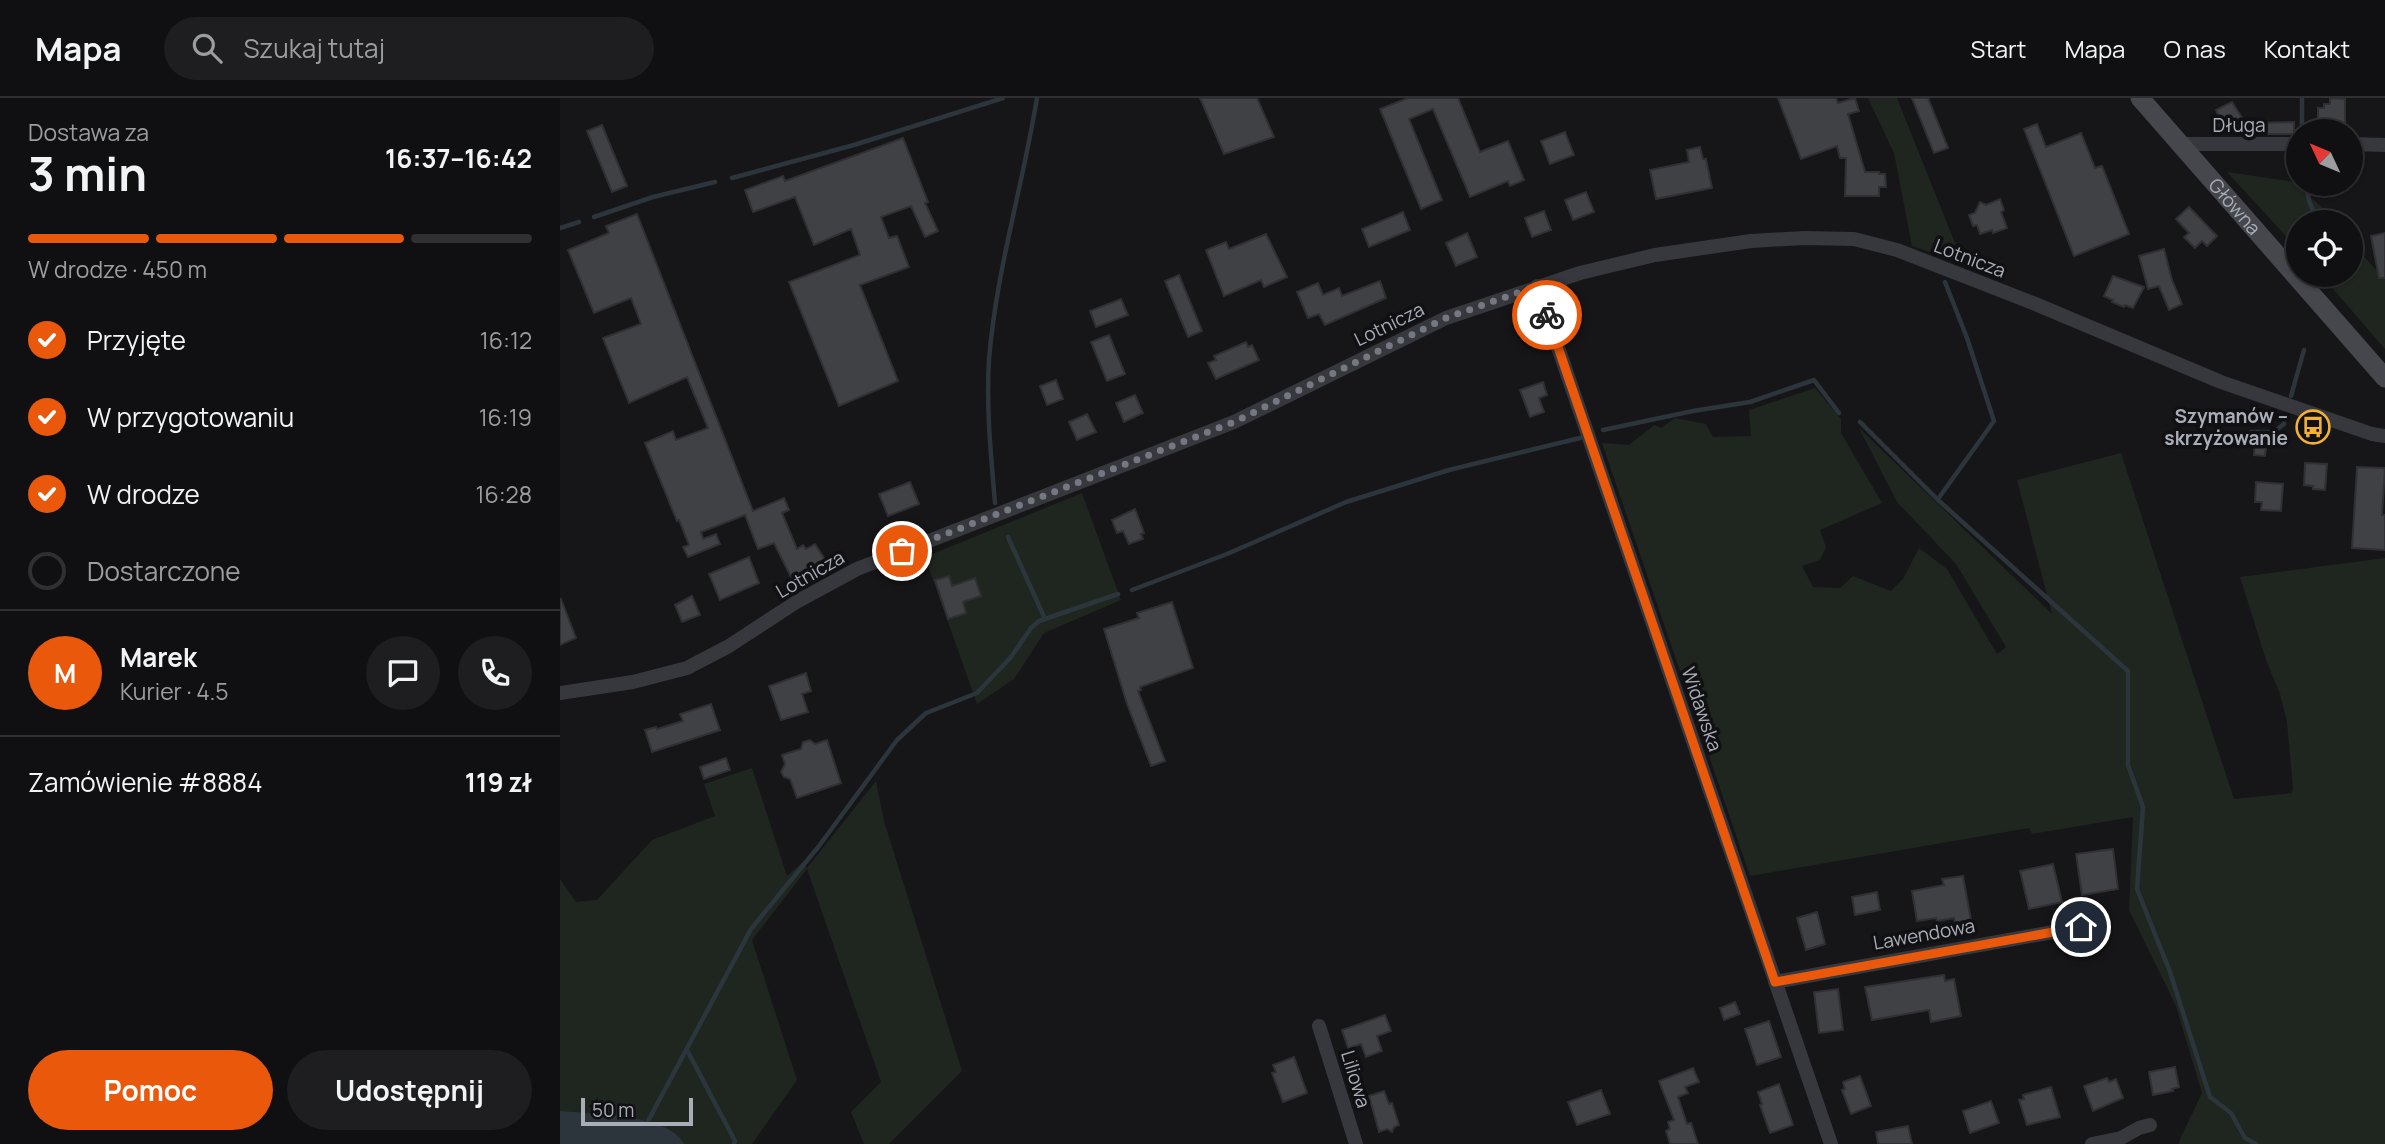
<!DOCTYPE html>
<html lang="pl">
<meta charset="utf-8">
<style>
:root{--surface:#101012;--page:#1e1e20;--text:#f1f3f6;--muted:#9c9d9f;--line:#303032;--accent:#ea580c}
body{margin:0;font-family:Manrope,sans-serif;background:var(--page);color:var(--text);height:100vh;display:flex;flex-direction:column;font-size:26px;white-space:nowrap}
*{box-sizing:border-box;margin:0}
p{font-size:23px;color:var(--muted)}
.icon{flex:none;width:38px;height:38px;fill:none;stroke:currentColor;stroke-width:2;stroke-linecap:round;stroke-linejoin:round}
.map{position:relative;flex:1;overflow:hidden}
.details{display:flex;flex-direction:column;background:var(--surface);width:560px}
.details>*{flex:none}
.needle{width:46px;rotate:314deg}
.tools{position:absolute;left:1726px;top:21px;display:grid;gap:14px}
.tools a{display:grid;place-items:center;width:77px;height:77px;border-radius:50%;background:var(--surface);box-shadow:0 2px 5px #0004,0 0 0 2px var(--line);font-size:35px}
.scale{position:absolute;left:21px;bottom:18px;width:112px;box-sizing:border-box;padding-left:7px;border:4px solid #a8adb8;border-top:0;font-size:19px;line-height:24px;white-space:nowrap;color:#a8adb8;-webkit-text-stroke:5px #111113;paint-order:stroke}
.pin{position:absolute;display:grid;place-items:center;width:60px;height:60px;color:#fff;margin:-30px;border:4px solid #fff;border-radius:50%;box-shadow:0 2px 7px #0007}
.courier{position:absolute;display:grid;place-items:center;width:70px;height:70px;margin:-35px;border:5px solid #ea580c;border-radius:50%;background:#fff;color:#222;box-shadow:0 2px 9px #0007}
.summary em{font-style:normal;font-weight:700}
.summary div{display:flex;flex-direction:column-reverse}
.summary{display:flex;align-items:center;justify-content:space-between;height:119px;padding:0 28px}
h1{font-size:46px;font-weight:700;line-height:52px}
.bar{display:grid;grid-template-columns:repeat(4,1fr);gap:10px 7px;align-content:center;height:84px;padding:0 28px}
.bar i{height:9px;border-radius:5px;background:var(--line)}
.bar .on{background:var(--accent)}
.bar p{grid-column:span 4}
.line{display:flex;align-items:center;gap:18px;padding:0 28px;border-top:2px solid var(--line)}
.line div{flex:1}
.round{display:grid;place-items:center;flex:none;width:74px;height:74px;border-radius:37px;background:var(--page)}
ol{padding:0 28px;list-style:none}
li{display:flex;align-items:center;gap:21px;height:77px}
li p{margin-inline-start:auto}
li .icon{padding:7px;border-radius:50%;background:var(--accent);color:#fff;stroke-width:4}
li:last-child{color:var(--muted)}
li i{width:38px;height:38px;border:4px solid var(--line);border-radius:50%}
.button{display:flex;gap:14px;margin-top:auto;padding:14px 28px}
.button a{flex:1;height:80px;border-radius:42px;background:var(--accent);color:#fff;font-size:28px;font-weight:700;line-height:80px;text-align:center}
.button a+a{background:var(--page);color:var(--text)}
header{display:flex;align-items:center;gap:42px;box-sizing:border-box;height:98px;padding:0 35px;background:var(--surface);border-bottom:2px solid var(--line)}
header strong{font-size:33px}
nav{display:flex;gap:38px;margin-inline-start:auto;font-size:24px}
.search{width:490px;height:63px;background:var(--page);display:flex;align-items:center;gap:18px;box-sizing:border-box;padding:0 24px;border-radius:38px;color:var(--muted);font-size:26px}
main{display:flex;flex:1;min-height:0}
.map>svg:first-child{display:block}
.green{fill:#1e261f}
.water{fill:#2c353c}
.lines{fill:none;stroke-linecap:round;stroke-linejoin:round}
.stream{stroke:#2c353c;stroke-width:4.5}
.building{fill:#404145;stroke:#303034;stroke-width:2}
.minor{stroke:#37383d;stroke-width:14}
.secondary{stroke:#45474d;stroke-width:19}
.done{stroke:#757880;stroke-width:7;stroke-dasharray:0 12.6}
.route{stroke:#ea580c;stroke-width:9}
.labels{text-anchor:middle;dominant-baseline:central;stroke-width:7;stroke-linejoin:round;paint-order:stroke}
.street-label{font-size:19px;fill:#a8adb8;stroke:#111113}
.poi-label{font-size:19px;font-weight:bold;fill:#a8adb8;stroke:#111113;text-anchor:end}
</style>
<header>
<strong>Mapa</strong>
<div class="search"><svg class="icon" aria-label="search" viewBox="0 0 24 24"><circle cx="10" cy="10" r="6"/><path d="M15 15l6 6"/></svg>Szukaj tutaj</div>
<nav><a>Start</a><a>Mapa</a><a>O nas</a><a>Kontakt</a></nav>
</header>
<main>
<section class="details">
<div class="summary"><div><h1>3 min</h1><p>Dostawa za</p></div><em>16:37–16:42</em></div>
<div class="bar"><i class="on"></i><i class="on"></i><i class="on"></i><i></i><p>W drodze · 450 m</p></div>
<ol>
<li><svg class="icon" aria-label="check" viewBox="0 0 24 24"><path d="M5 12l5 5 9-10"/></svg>Przyjęte<p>16:12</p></li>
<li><svg class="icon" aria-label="check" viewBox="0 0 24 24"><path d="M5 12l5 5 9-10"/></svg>W przygotowaniu<p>16:19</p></li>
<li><svg class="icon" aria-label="check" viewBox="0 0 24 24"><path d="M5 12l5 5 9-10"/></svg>W drodze<p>16:28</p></li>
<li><i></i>Dostarczone</li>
</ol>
<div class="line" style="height:126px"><b class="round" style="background:var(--accent);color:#fff">M</b><div><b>Marek</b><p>Kurier · 4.5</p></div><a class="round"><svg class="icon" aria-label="chat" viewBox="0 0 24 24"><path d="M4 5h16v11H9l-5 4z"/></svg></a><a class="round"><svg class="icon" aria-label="phone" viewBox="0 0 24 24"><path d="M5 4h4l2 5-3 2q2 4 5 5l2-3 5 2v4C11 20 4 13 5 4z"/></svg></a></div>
<div class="line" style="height:91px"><div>Zamówienie #8884</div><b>119 zł</b></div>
<div class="button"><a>Pomoc</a><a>Udostępnij</a></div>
</section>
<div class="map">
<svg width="1825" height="1046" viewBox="0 0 1825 1046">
<rect width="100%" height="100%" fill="#161618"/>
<!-- green -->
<g class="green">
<polygon points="1308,0 1337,0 1403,165 1352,148 1334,55"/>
<polygon points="1667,74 1734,84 1778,124 1738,124 1738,151"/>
<polygon points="1790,143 1815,171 1825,178 1825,251 1761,177 1790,177"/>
<polygon points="1255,290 1281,321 1281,335 1322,405 1260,432 1266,449 1260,462 1242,468 1253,489 1280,490 1293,478 1331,493 1343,481 1359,450 1387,471 1437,556 1446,549 1396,466 1337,404 1299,330 1492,516 1457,382 1561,355 1674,701 1732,695 1733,690 1727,624 1720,596 1706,562 1680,479 1825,460 1825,1046 1619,1046 1620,1041 1642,995 1616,908 1569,812 1573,719 1472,736 1469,730 1190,778 1042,345 1069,347 1094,327 1101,330 1115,320 1146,326 1153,339 1191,338 1189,312"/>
<polygon points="522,395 561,502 484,535 454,581 417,606 365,459"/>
<polygon points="192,670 227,778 244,763 247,770 316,683 324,723 402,973 329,1046 304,1046 291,1014 321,984 247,771 192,842 237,982 192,1046 0,1046 0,781 16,804 37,802 92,742 155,718 144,686"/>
</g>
<!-- water -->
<path class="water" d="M0 1013C30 1016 110 1016 124 1046H0Z"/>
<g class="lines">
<!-- stream -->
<g class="stream">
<polyline points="1742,33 1742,0"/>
<polyline points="172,80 294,47 443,0"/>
<polyline points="1746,86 1749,103 1758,124"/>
<polyline points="34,119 93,99 155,84"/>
<polyline points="0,130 19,124"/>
<polyline points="1731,298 1744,252"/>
<polyline points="1300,324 1378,402 1568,573 1568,667 1583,709 1577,791 1610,874 1650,999 1671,1015 1685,1040 1696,1046"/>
<polyline points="1043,332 1133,313 1190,304 1254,282 1279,315"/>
<polyline points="1691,334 1714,334 1724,326 1724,320"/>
<polyline points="1378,401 1434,323 1407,240 1385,184"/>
<path d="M435 405C431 357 426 310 429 262 436 173 463 87 477 0"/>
<polyline points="448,439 485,521"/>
<polyline points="572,492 667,456 786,404 889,372 1020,340"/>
<polyline points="127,952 175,1043 174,1046"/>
<polyline points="87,1025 191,831 259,748 337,642 366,615 417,595 451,559 471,530 479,523 558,496"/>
</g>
</g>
<!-- building -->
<g class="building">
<polygon points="640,0 697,0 714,39 664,56"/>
<polygon points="848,0 898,0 920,54 948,43 964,82 950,88 948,83 910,99 873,11 849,21 882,102 861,111 820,11"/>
<polygon points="1218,0 1276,0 1278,5 1295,0 1299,13 1288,16 1305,74 1319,74 1319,76 1325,76 1326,89 1319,89 1319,98 1285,98 1286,60 1280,60 1277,48 1241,61"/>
<polygon points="1352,0 1368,0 1388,50 1374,55"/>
<polygon points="1770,0 1785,1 1785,26 1779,33 1773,28 1764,27 1764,24 1758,24 1758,10 1764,10 1764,6 1770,6"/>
<polygon points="1672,4 1686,26 1659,36 1652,22 1659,19 1656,12"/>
<polygon points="1734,24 1734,36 1693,36 1693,25"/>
<polygon points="1477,26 1486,49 1521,35 1535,70 1542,68 1569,136 1514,158 1464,31"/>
<polygon points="42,27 67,88 52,94 27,33"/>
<polygon points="1005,34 1014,57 990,66 981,43"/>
<polygon points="343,40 368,104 365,105 378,133 365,139 351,108 321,119 329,140 337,138 349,169 300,187 338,283 279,308 229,184 300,157 291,131 254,147 235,99 193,114 185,92 223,78 225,83"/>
<polygon points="1140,49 1143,61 1146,61 1152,90 1096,101 1090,72 1129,64 1127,52"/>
<polygon points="1026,94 1034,114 1013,122 1005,102"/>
<polygon points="1440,101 1444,112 1441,114 1447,130 1433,135 1432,132 1420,136 1417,127 1413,128 1409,117 1415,115 1420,104 1426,107"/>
<polygon points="1629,109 1657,138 1647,148 1642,143 1635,150 1624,139 1629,135 1616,121"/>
<polygon points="984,113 991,132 972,139 965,120"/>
<polygon points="843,114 850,132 809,149 802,131"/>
<polygon points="77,116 193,413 224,400 229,412 222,415 237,451 243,447 246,451 255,446 266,463 233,483 214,445 198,451 185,417 141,434 143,441 156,436 160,446 128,459 123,449 129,447 119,422 117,423 85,345 113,333 116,342 148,330 127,279 69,305 43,240 81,226 71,200 34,215 8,152 49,135 46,128"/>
<polygon points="907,135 917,159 896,168 886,145"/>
<polygon points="1825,135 1825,180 1819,180 1811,138"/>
<polygon points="706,136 727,179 704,189 701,182 664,198 646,152 666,144 669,151"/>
<polygon points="1604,151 1612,182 1622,206 1609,212 1599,188 1588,191 1579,158"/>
<polygon points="619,177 642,233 628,239 605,183"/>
<polygon points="1553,178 1584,189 1573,210 1565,207 1564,209 1552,204 1553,202 1544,198"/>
<polygon points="820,183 826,200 765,227 759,216 748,220 737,194 758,185 763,197 779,190 782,198"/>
<polygon points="561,201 568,217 536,229 530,213"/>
<polygon points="549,237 565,276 547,283 531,244"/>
<polygon points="686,244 688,249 692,247 699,262 656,281 648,265 656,262 654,258"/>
<polygon points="496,282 503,301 487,307 480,288"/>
<polygon points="983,284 987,297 979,300 984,314 970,319 960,292"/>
<polygon points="575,297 583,315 564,324 556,305"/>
<polygon points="527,316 536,334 517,342 509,324"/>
<polygon points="1695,340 1707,341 1705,358 1694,357"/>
<polygon points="1745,365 1767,366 1765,392 1753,391 1753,388 1744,387"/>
<polygon points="1797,369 1825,370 1822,417 1825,417 1825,452 1792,450"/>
<polygon points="350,384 359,406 328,418 319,396"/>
<polygon points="1696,384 1723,386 1721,413 1701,412 1702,404 1695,404"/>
<polygon points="575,411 584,435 581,436 583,441 569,446 563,433 557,435 552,422"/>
<polygon points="189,459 199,485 160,502 149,476"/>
<polygon points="389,478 392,488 415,480 421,498 403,504 406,515 388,521 375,482"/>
<polygon points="132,498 140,517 122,524 115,507"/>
<polygon points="1,501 16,540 0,547 0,502"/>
<polygon points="612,504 633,570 580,589 581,592 578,593 605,663 591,668 567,606 544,531 579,520 577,515"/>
<polygon points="246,575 251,593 242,596 248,614 221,622 209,588"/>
<polygon points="151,606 160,632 92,654 85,632 96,629 97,631 123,623 120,616"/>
<polygon points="250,642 255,646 267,642 281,685 237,700 230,681 224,679 221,674 225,666 222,657 241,651 243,644"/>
<polygon points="166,660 170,672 144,681 140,669"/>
<polygon points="1553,751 1558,791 1522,797 1516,756"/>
<polygon points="1493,766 1502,804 1469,811 1460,773"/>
<polygon points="1403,778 1411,822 1395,825 1394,820 1377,823 1376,820 1357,823 1352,793 1384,787 1382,781"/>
<polygon points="1317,794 1320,812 1295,817 1292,799"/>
<polygon points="1257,814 1265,846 1246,852 1237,820"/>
<polygon points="1384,877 1385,883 1394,881 1401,918 1371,924 1369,912 1312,922 1305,889"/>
<polygon points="1278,891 1283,932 1259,935 1254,894"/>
<polygon points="1175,904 1180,916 1164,922 1160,910"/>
<polygon points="825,917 831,933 817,938 822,953 806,959 801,946 788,950 782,932"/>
<polygon points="1209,923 1221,959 1197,967 1185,931"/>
<polygon points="734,959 747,995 723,1004 712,975 716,974 713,967"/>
<polygon points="1615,969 1619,989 1612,991 1613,993 1593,997 1589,974"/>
<polygon points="1133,970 1139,984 1125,989 1128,995 1118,999 1127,1026 1131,1025 1138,1046 1110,1046 1106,1033 1110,1031 1108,1024 1114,1022 1099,983"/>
<polygon points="1300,978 1311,1008 1291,1016 1282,992 1285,991 1283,984"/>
<polygon points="1547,980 1549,984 1556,981 1563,1000 1533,1013 1524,988"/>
<polygon points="1219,986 1233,1027 1210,1035 1200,1007 1202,1006 1198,994"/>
<polygon points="1491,989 1500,1019 1467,1027 1459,1002 1464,1001 1463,997"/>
<polygon points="1041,992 1050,1016 1017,1027 1008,1004"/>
<polygon points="824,993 829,1006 832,1005 839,1027 834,1029 832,1034 827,1031 819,1034 809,998"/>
<polygon points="1431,1003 1439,1025 1410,1035 1403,1013"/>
<polygon points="1348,1028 1352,1046 1318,1046 1316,1034"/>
</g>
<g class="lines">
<!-- minor -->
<g class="minor">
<polyline points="1620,46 1738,46"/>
<polyline points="1790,46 1825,47"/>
<polyline points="977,188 1271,1046"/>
<polyline points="0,595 73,584 127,570 169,548 238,503 297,471 674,324 886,220 1020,175 1095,157 1191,143 1244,140 1294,141 1337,152 1473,205 1661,284 1812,336 1825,338"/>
<polyline points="1215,884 1521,829"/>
<polyline points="759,928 796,1046"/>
<polyline points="1532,1046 1561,1040 1579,1030 1590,1027"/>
</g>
<!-- secondary -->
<path class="secondary" id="s1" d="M1580 0 1825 280"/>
</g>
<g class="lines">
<!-- done -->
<polyline class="done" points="342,453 674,324 886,220 977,188 987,217"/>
<!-- route -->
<polyline class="route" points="987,217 1215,884 1521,829"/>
</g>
<!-- icons -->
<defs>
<symbol id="bus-ring" viewBox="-11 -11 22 22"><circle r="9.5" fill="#111113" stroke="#f2b134" stroke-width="1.5"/><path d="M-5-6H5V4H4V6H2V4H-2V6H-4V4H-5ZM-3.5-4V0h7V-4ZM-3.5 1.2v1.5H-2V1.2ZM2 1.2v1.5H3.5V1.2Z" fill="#f2b134"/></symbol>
</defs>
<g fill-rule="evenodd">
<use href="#bus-ring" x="1734" y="310" width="38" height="38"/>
</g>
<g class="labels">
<!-- street labels -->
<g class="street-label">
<text x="1679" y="27">Długa</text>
<text stroke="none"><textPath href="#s1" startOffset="144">Główna</textPath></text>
<text transform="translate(1410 160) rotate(21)">Lotnicza</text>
<text transform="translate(829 226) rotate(-26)">Lotnicza</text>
<text transform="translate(250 476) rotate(-30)">Lotnicza</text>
<text transform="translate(1142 611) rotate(71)">Widawska</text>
<text transform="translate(1364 836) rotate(-10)">Lawendowa</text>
<text transform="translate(796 981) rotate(73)">Liliowa</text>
</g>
<!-- poi labels -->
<g class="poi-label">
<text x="1728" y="318">Szymanów –<tspan x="1728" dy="22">skrzyżowanie</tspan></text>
</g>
</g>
</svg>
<div class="tools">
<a><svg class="needle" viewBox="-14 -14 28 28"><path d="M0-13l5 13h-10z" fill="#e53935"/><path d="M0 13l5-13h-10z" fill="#9c9d9f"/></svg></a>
<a><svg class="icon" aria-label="locate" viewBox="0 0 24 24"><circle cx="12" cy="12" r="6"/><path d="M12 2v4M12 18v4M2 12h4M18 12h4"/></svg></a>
</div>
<div class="scale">50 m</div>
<div class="pin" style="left:342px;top:453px;background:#ea580c"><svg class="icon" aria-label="bag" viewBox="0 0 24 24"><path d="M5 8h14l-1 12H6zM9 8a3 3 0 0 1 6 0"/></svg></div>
<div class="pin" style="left:1521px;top:829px;background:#1f2937"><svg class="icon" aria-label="home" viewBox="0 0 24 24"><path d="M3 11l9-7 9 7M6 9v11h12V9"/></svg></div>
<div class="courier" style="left:987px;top:217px"><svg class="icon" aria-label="bike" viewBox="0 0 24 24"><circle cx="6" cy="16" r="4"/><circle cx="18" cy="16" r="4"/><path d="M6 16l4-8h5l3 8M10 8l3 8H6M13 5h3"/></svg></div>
</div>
</main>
